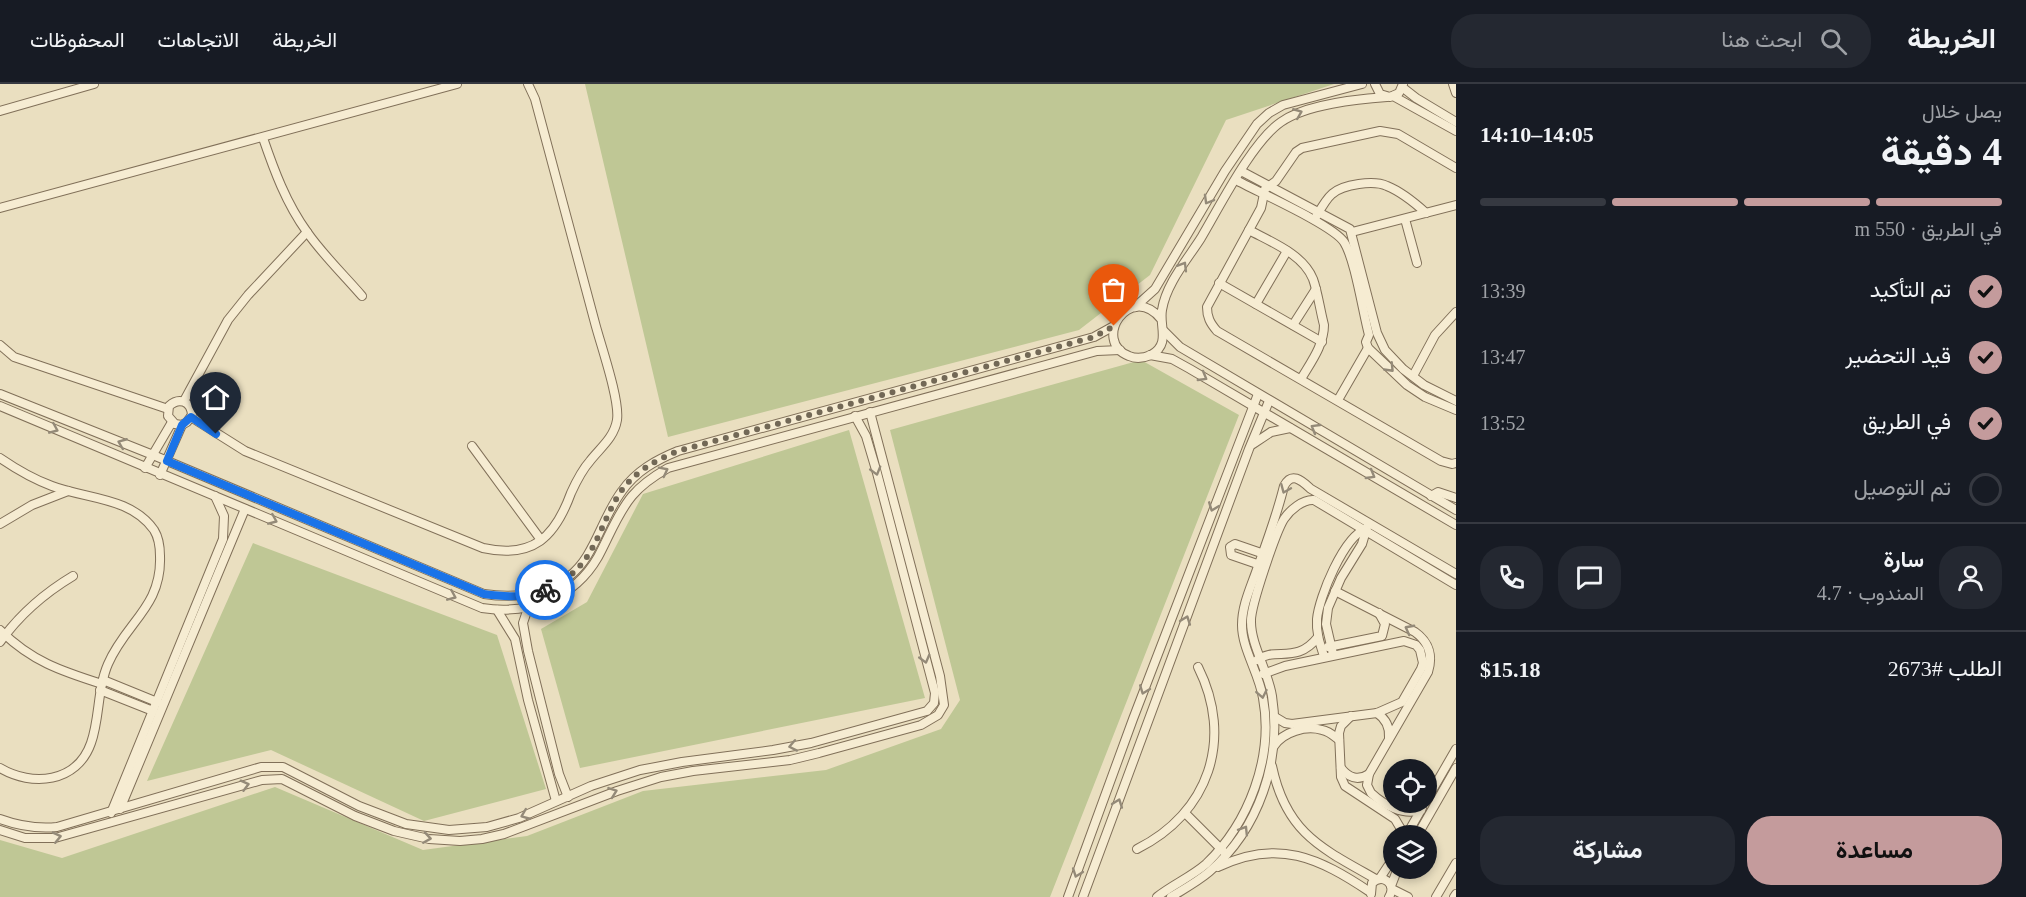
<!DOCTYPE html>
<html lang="ar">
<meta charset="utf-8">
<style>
:root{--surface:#171b24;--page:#242831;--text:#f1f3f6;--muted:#9ea1a6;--line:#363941;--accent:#c49b9c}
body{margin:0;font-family:"Times New Roman",Vazirmatn,serif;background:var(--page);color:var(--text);direction:rtl;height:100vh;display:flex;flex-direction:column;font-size:22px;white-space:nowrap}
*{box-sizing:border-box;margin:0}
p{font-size:20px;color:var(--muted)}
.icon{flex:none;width:33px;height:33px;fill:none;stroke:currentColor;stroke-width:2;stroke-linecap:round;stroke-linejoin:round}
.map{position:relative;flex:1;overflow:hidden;direction:ltr}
.panel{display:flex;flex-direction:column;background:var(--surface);width:570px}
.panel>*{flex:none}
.buttons{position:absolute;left:1383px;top:675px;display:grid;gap:12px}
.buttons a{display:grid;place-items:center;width:54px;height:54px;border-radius:50%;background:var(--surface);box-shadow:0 3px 9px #0003;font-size:30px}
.pin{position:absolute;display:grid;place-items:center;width:51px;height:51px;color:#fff;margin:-62px -26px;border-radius:50% 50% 50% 0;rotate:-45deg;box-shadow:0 0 6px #0007}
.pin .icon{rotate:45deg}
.courier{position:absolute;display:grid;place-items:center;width:60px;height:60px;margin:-30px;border:4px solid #1a73e8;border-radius:50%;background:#fff;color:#222;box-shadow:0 2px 8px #0007}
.headline em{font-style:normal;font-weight:700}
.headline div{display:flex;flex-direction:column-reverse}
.headline{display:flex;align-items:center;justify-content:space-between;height:102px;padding:0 24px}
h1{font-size:39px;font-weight:700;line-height:45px}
.bar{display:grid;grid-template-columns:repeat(4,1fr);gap:9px 6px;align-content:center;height:72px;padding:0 24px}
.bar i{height:8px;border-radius:4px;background:var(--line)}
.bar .current{background:var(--accent)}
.bar p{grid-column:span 4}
.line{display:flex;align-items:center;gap:15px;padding:0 24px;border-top:2px solid var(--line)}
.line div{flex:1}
.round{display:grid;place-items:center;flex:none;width:63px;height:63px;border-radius:24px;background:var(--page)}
ol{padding:0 24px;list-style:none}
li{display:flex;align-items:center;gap:18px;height:66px}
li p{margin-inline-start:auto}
li .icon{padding:6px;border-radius:50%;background:var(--accent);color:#111;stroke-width:4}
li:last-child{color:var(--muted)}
li i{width:33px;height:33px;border:3px solid var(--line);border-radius:50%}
.cta{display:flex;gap:12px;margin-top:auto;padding:12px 24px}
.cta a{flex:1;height:69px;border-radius:24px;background:var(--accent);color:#111;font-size:24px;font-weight:700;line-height:69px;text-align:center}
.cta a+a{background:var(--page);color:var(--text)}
header{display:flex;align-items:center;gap:36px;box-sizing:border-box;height:84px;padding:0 30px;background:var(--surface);border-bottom:2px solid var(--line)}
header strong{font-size:28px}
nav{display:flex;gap:33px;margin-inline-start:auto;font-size:21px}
.search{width:420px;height:54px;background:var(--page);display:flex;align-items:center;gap:15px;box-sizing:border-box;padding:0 21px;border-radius:24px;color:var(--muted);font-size:22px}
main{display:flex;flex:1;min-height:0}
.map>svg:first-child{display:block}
.green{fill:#bfc795}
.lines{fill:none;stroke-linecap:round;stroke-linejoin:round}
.minor-casing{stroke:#817059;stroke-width:10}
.minor{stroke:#f6ecd2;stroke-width:8}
.oneway{stroke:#948a78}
.done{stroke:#726856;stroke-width:6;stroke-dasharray:0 10.8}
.route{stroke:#1a73e8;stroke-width:8}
</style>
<header>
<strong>الخريطة</strong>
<div class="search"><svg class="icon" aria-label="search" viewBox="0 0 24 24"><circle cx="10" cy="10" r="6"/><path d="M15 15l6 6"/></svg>ابحث هنا</div>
<nav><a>الخريطة</a><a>الاتجاهات</a><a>المحفوظات</a></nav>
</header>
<main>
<section class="panel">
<div class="headline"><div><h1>4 دقيقة</h1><p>يصل خلال</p></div><em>14:05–14:10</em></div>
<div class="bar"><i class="current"></i><i class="current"></i><i class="current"></i><i></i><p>في الطريق · 550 m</p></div>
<ol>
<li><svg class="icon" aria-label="check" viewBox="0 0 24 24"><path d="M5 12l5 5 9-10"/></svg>تم التأكيد<p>13:39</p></li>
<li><svg class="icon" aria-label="check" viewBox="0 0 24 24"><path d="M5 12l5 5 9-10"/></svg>قيد التحضير<p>13:47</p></li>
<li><svg class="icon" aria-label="check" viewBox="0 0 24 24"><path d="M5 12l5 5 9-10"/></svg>في الطريق<p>13:52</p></li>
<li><i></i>تم التوصيل</li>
</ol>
<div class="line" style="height:108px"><a class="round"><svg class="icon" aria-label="person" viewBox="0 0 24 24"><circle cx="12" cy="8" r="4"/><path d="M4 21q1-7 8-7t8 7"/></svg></a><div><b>سارة</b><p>المندوب · 4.7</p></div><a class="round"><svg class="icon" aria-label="chat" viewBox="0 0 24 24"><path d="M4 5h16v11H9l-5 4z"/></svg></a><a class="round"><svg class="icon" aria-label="phone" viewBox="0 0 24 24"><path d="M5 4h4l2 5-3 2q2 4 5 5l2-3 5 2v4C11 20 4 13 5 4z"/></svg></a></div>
<div class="line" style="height:78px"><div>الطلب #2673</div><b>$15.18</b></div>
<div class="cta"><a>مساعدة</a><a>مشاركة</a></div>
</section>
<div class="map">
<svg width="1456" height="813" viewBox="0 0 1456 813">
<rect width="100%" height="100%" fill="#eadfc0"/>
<!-- green -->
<g class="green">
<polygon points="585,0 1334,0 1226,36 1150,191 1079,246 668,353"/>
<polygon points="1141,276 1239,331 1050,813 0,813 0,756 62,774 275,703 423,766 527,752 643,707 826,686 941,645 960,616 890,346"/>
<polygon points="849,346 925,614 580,684 541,545 587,518 643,410"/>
<polygon points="253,459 497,551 546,705 424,737 271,666 147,697"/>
</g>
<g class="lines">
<defs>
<g id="minor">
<polyline points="1375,0 1380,10 1390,13 1399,9 1403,0"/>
<polyline points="1453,0 1456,9"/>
<polyline points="1402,3 1416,14 1456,38"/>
<polyline points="1393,12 1456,47"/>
<polyline points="0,27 94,0"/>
<path d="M263 54C274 86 286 119 307 148 323 171 344 191 362 212"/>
<path d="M1456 84 1398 50 1380 47 1302 64 1296 68 1276 97 1265 105 1261 124 1207 223C1207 233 1210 239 1217 247L1441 377 1452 380 1456 379"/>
<polyline points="1241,87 1350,145 1377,249 1385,266 1403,285 1424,301 1456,317"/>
<path d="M1236 96C1258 108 1333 141 1344 158 1355 175 1363 229 1369 251L1366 258 1368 264 1407 301 1425 313 1456 326"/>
<polyline points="0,124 457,0"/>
<path d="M1316 133C1320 126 1326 115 1332 110 1343 100 1374 96 1387 102 1402 108 1415 119 1426 129"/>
<polyline points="1405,135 1417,179"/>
<path d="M1249 146C1271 158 1303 170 1313 195 1318 209 1320 226 1324 241 1324 261 1311 278 1301 295"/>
<polyline points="1352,148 1456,121"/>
<polyline points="1219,199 1322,258"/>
<polyline points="1256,220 1287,167"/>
<polyline points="1135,223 1155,205 1225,87 1257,40 1269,29 1283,21 1362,0"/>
<path d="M1161 235C1130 197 1091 257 1129 272 1136 275 1144 274 1151 271 1171 260 1159 242 1162 226 1166 200 1187 176 1201 154 1220 122 1252 58 1281 38 1305 21 1357 15 1387 13"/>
<polyline points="1293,241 1316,205"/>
<polyline points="1164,247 1180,263 1456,426"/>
<polyline points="0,261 14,273 168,325"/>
<polyline points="1150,271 1172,275 1190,285 1456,441"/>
<polyline points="1413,292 1435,251 1456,228"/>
<path d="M0 310 153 371 484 510C523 516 565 508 587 472 600 451 607 427 622 407 636 387 656 376 678 367L1094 253 1114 242"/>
<polyline points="1338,316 1368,264"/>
<polyline points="184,317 228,236 248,211 307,148"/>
<path d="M0 322 482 524C528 531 574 515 598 473 609 453 617 430 632 412 642 400 654 392 668 384L1097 267 1120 266"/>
<path d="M191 333 245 367 483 464C533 475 555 453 571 409 576 398 582 386 590 377 600 364 614 354 617 336 620 316 601 262 595 239 575 165 555 90 535 15L528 0"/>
<polyline points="1253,360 1271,348 1290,344"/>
<polyline points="472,362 541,456"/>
<path d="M0 374C16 385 33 395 52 402 86 415 131 413 154 446 159 454 160 462 160 472 162 523 126 538 108 580 97 605 100 634 91 659 77 699 32 703 0 684"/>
<polyline points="145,384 172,338"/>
<path d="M160 391 182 341 187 338 192 331C191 317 179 313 169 322L168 332 175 340 182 341"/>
<polyline points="1431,412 1438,408 1456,414"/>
<polyline points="0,440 32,421 68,407"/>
<polyline points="1263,482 1231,471 1230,463 1235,460 1267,471"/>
<path d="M1335 507 1415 548C1429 558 1433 572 1428 588L1369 690 1367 701 1371 709C1384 721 1403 732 1421 726"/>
<polyline points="528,524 523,539 528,567 559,690 568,713"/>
<polyline points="497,526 515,555 528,616 556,717"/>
<path d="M0 546C31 577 61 587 102 600"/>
<path d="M0 558C20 530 43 510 73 492"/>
<polyline points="1328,563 1382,552 1385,540 1379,529"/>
<polyline points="1333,570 1326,540 1328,524 1341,494 1362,460 1367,443"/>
<path d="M1324 572C1320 560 1316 549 1317 535 1319 513 1344 452 1366 445"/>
<path d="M1257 576C1276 562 1296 581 1318 553"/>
<polyline points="1263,590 1285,582 1404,557 1416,561 1420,566 1423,579 1421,585 1402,618 1377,629 1292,640 1285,639 1275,633"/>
<polyline points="103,596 157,618"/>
<polyline points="100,606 153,627"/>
<path d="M1377 629C1386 635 1390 643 1389 654"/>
<polyline points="1351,632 1341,642 1339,649 1341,693 1345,702 1395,735 1405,752"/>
<path d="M1274 662C1283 648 1306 641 1322 646 1329 647 1334 652 1339 656"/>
<path d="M1272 682C1286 749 1321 764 1376 795"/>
<path d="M1341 684C1349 694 1358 697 1369 690"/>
<polyline points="1426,717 1456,665"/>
<polyline points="120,725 245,425"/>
<polyline points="111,729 223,455 224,432 215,412"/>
<polyline points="1185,729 1224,768"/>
<path d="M0 735C19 742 36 745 57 743L261 683H283L359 722 406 740 449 746 487 743 519 734 591 702 640 686 682 678 773 666 811 659 927 627 934 619 935 609 877 389 866 352 855 332"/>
<polyline points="0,746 25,754 55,754 262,696 282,695 355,732 394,747 429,755 460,757 482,755 504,750 617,707 661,693 693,687 790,676 819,669 921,641 938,631 944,621 940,592 870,328"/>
<polyline points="1406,752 1422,724"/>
<polyline points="1417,752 1456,684"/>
<path d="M1137 765C1209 729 1234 655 1198 583"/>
<path d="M1218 783C1278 754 1319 774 1370 808"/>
<polyline points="1380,794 1394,773"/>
<polyline points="1391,802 1398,784"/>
<polyline points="1392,805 1408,813"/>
<path d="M1371 810 1372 799C1383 789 1397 800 1389 813"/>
<polyline points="1068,813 1133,635 1258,310"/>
<polyline points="1083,813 1249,365 1269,317"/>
<path d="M1157 813C1172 801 1191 793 1206 780 1249 739 1274 673 1263 614 1259 589 1242 565 1242 541 1242 522 1250 505 1256 488 1266 460 1277 431 1284 402 1292 387 1302 397 1311 405L1456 490"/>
<path d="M1171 813C1184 805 1197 798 1209 788 1259 745 1282 677 1272 612 1268 587 1251 561 1251 538 1250 523 1276 448 1284 435 1290 426 1303 415 1314 416L1456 501"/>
<polyline points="1436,813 1456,779"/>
<polyline points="1454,813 1456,810"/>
</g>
</defs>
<!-- minor casing -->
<use href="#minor" class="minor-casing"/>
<!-- minor -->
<use href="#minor" class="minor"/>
</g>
<!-- one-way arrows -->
<defs><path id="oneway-chevron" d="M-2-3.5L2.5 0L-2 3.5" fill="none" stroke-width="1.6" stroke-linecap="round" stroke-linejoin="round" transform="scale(1.5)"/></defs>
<g class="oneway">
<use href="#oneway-chevron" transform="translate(1298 29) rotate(-22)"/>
<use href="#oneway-chevron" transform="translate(1208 116) rotate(120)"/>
<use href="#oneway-chevron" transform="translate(1183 182) rotate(-59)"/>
<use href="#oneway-chevron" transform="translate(1390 284) rotate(46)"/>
<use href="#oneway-chevron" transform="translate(1203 293) rotate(30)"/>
<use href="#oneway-chevron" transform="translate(1315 344) rotate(-150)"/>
<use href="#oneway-chevron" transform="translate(54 345) rotate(23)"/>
<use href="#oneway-chevron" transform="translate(122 359) rotate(-158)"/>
<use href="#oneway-chevron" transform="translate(664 387) rotate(-27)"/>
<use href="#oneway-chevron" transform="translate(876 387) rotate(74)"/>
<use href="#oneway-chevron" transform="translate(1371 391) rotate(30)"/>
<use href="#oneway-chevron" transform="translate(1285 405) rotate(113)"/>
<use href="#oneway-chevron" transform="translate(1213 423) rotate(111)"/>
<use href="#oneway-chevron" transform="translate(273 436) rotate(23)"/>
<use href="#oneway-chevron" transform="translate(452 512) rotate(23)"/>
<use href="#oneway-chevron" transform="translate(1186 536) rotate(-70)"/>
<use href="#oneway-chevron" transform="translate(1409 545) rotate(-152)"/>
<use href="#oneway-chevron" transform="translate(925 575) rotate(75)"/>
<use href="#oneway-chevron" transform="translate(1144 606) rotate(111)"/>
<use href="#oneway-chevron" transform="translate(1262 610) rotate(79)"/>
<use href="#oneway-chevron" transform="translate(793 662) rotate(169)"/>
<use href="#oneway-chevron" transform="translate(245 701) rotate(-15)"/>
<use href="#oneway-chevron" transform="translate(613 708) rotate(-20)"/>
<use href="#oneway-chevron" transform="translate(1118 719) rotate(-70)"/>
<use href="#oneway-chevron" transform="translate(525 731) rotate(158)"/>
<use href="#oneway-chevron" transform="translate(1244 746) rotate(-58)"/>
<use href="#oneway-chevron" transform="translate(57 753) rotate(-13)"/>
<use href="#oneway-chevron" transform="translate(427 754) rotate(9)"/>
<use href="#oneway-chevron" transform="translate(1077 789) rotate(110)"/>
</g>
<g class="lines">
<!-- done -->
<path class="done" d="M545 506C556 500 567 495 576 486 598 465 604 431 622 406 636 387 656 376 678 367L1094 253 1114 242"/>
<!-- route -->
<path class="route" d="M216 350 191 333 182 341 167 377 484 510C506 513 525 514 545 506"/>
</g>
</svg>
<div class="buttons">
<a><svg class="icon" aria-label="locate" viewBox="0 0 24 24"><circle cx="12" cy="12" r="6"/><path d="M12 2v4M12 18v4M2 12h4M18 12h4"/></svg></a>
<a><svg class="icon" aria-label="layers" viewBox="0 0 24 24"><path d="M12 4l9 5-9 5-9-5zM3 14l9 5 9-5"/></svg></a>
</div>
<div class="pin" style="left:1114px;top:242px;background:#ea580c"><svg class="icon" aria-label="bag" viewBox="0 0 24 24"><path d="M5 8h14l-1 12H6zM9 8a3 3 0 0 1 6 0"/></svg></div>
<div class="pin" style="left:216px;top:350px;background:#1f2937"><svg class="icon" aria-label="home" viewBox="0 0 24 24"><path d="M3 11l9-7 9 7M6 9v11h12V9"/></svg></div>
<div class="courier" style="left:545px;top:506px"><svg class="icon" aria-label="bike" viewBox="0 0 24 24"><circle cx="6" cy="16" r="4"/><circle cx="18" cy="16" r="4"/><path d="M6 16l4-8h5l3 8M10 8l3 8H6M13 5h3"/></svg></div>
</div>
</main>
